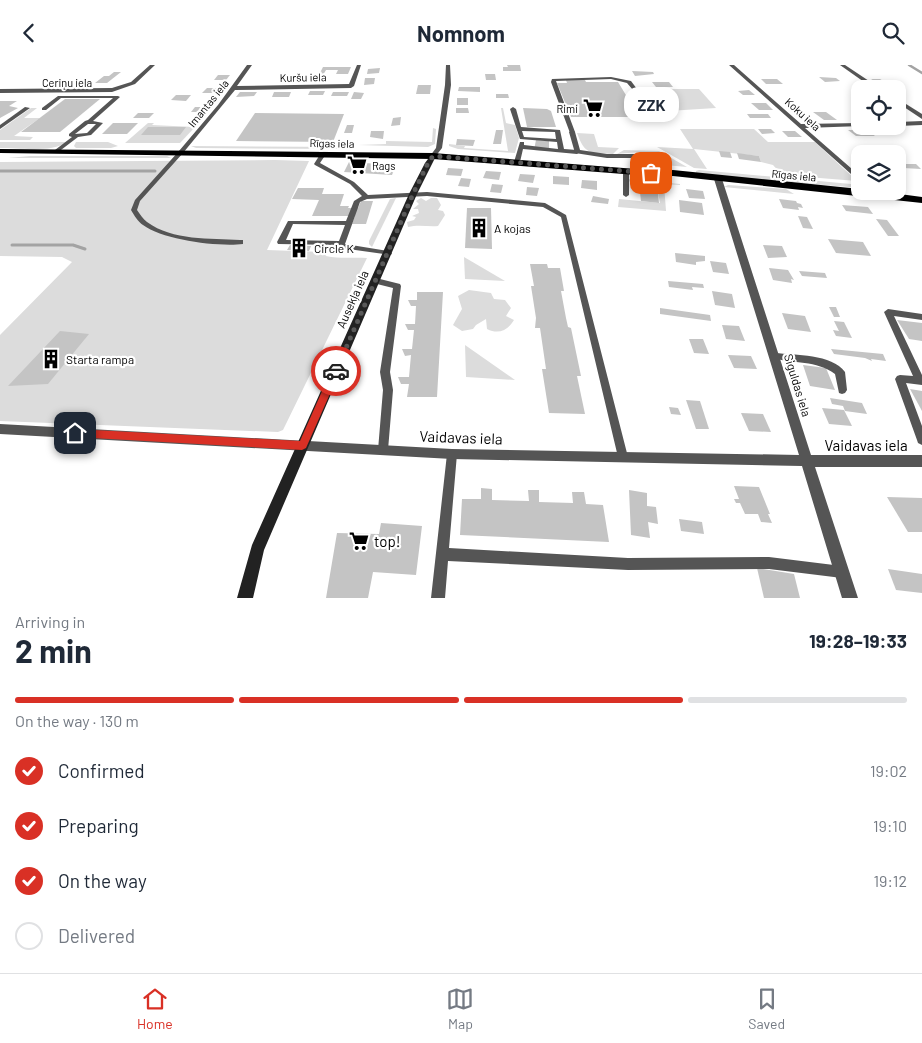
<!DOCTYPE html>
<meta charset="utf-8">
<style>
:root{--surface:#fff;--page:#f6f6f7;--text:#1f2937;--muted:#747a83;--line:#e0e1e3;--accent:#d93025}
body{margin:0;font-family:Barlow,sans-serif;background:var(--page);color:var(--text);height:100vh;display:flex;flex-direction:column;font-size:19px;white-space:nowrap}
*{box-sizing:border-box;margin:0}
p{font-size:16px;color:var(--muted)}
.icon{flex:none;width:28px;height:28px;fill:none;stroke:currentColor;stroke-width:2;stroke-linecap:round;stroke-linejoin:round}
.map{position:relative;height:533px;overflow:hidden}
.details{display:flex;flex-direction:column;background:var(--surface);flex:1}
.details>*{flex:none}
.controls{position:absolute;left:851px;top:15px;display:grid;gap:10px}
.controls a{display:grid;place-items:center;width:55px;height:55px;border-radius:10px;background:var(--surface);box-shadow:0 2px 8px #0003;font-size:25px}
.pin{position:absolute;display:grid;place-items:center;width:42px;height:42px;color:#fff;margin:-21px;border-radius:10px;box-shadow:0 2px 8px #0006}
.courier{position:absolute;display:grid;place-items:center;width:50px;height:50px;margin:-25px;border:4px solid #d93025;border-radius:50%;background:#fff;color:#222;box-shadow:0 1px 6px #0007}
.bubble{position:absolute;height:35px;border-radius:15px;background:var(--surface);box-shadow:0 2px 8px #0003;font-size:16px;font-weight:700;line-height:35px;text-align:center}
.overview em{font-style:normal;font-weight:700}
.overview div{display:flex;flex-direction:column-reverse}
.overview{display:flex;align-items:center;justify-content:space-between;height:85px;padding:0 15px}
h1{font-size:32px;font-weight:700;line-height:38px}
.bar{display:grid;grid-template-columns:repeat(4,1fr);gap:8px 5px;align-content:center;height:60px;padding:0 15px}
.bar i{height:6px;border-radius:4px;background:var(--line)}
.bar .selected{background:var(--accent)}
.bar p{grid-column:span 4}
ol{padding:0 15px;list-style:none}
li{display:flex;align-items:center;gap:15px;height:55px}
li p{margin-inline-start:auto}
li .icon{padding:5px;border-radius:50%;background:var(--accent);color:#fff;stroke-width:4}
li:last-child{color:var(--muted)}
li i{width:28px;height:28px;border:2px solid var(--line);border-radius:50%}
header{display:flex;justify-content:space-between;align-items:center;height:65px;padding:0 15px;background:var(--surface);font-size:22px;font-weight:700}
.menu{display:flex;justify-content:space-around;align-items:center;height:70px;border-top:1px solid var(--line);background:var(--surface);font-size:14px;color:var(--muted)}
.menu a{display:grid;justify-items:center;gap:2px}
.menu .selected{color:var(--accent)}
.map>svg:first-child{display:block}
.green{fill:#dcdcdc}
.lines{fill:none;stroke-linecap:round;stroke-linejoin:round}
.stream-far1{stroke:#a3a3a3;stroke-width:2.5}
.stream{stroke:#a3a3a3;stroke-width:3}
.building{fill:#c4c4c4}
.lane{fill:#555;fill-rule:evenodd}
.street{fill:#555;fill-rule:evenodd}
.secondary{fill:#222;fill-rule:evenodd}
.primary{fill:#000;fill-rule:evenodd}
.route{fill:#d93025}
.done{stroke:#595959;stroke-width:5;stroke-dasharray:0 9}
.labels{text-anchor:middle;dominant-baseline:central;stroke-width:4.5;stroke-linejoin:round;paint-order:stroke}
.far-street-label{font-size:11px;fill:#000;stroke:#fff}
.far-poi-label{font-size:11px;fill:#000;stroke:#fff;text-anchor:end}
.poi-label{font-size:12px;fill:#000;stroke:#fff;text-anchor:start}
.street-label{font-size:12px;fill:#000;stroke:#fff}
.near-street-label{font-size:15px;fill:#000;stroke:#fff}
.near-poi-label{font-size:15px;fill:#000;stroke:#fff;text-anchor:start}
</style>
<header><svg class="icon" aria-label="back" viewBox="0 0 24 24"><path d="M15 5l-7 7 7 7"/></svg>Nomnom<svg class="icon" aria-label="search" viewBox="0 0 24 24"><circle cx="10" cy="10" r="6"/><path d="M15 15l6 6"/></svg></header>
<div class="map">
<svg width="922" height="533" viewBox="0 0 922 533">
<rect width="100%" height="100%" fill="#fff"/>
<!-- green -->
<g class="green">
<polygon points="699,24 716,43 668,46 650,24"/>
<polygon points="31,43 37,43 24,53 40,53 14,71 33,72 30,75 0,75 0,65"/>
<polygon points="501,43 503,43 506,58 515,60 519,73 515,88 458,84 449,81 449,79 465,81 464,83 508,86"/>
<polygon points="148,58 154,58 152,60 195,62 180,78 125,78"/>
<polygon points="433,63 436,64 435,79 428,82 358,80 386,79 386,76 432,77"/>
<polygon points="680,64 754,64 768,77 815,77 857,116 782,110 773,100 761,97 759,91 694,84 707,104 694,103 657,82 693,84"/>
<path d="M577 68 594 69 598 82 619 83 613 89C590 88 585 90 577 68Z"/>
<path d="M0 77H67C52 88 19 83 0 83Z"/>
<polygon points="76,77 108,77 118,81 111,83 76,83 74,81"/>
<polygon points="191,81 350,82 346,84 196,83"/>
<path d="M624 85 659 86 687 102 665 100C660 82 632 88 617 89Z"/>
<polygon points="30,91 167,91 171,93 8,93"/>
<path d="M275 95 309 96 267 185 323 187 328 182 326 191C340 194 353 192 367 193L283 365 278 367 0 356V270L72 197 62 192 0 191V97Z"/>
<polygon points="699,105 851,119 860,123 696,109 696,106"/>
<polygon points="628,114 680,119 680,120 664,119 666,146 618,142 619,134 660,138 657,122 631,119"/>
<polygon points="728,120 786,124 794,129 724,122"/>
<polygon points="396,133 372,182 369,179 369,176 390,134"/>
<path d="M421 133 426 136 431 133H437L441 140 438 145 443 146 445 150 438 161C428 162 419 159 408 162L407 157 414 155 416 152 412 151 419 148 418 144H413L419 139 416 136Z"/>
<polygon points="464,192 505,216 465,214"/>
<path d="M469 225 491 228 494 234 505 235 511 243 506 251 514 255C508 265 499 270 487 264L486 254 476 260 473 264 462 266 453 260 462 244 458 231Z"/>
<polygon points="465,280 515,315 466,312"/>
</g>
<g class="lines">
<!-- stream-far1 -->
<polyline class="stream-far1" points="909,0 922,8"/>
<!-- stream -->
<g class="stream">
<polyline points="0,106 155,106"/>
<polyline points="12,180 73,180 85,184"/>
</g>
</g>
<!-- building -->
<g class="building">
<polygon points="507,0 520,0 521,6 503,6 503,2 508,2"/>
<polygon points="323,2 351,2 348,9 336,9 338,5 326,5 323,10 319,10"/>
<polygon points="380,3 379,8 367,9 368,4"/>
<polygon points="632,6 653,7 654,9 635,11"/>
<polygon points="114,7 121,7 107,18 95,18 104,11 109,11"/>
<polygon points="485,9 495,9 496,15 486,15"/>
<polygon points="218,10 230,10 226,15 214,15"/>
<polygon points="819,12 836,13 840,16 825,17"/>
<polygon points="365,13 375,13 374,19 364,20"/>
<polygon points="761,14 777,14 783,19 766,19"/>
<polygon points="871,14 880,14 891,21 882,21"/>
<polygon points="566,15 585,15 586,17 618,17 635,45 638,45 642,52 571,52 557,18 567,18"/>
<polygon points="652,17 669,17 673,22 656,22"/>
<polygon points="418,20 431,20 430,29 416,29"/>
<polygon points="459,22 480,22 480,27 458,26"/>
<polygon points="207,23 219,23 215,28 202,28"/>
<polygon points="749,25 755,30 743,30 738,26"/>
<polygon points="310,26 325,26 323,30 308,30"/>
<polygon points="240,27 257,27 254,31 236,32"/>
<polygon points="274,27 291,27 289,32 272,32"/>
<polygon points="333,27 349,27 347,31 331,31"/>
<polygon points="354,27 364,28 361,34 351,34"/>
<polygon points="496,29 508,29 509,33 496,33"/>
<polygon points="176,30 191,30 186,36 171,35"/>
<rect x="457" y="33" width="11" height="7"/>
<polygon points="65,34 100,34 60,67 21,67"/>
<polygon points="0,36 17,36 9,41 18,43 0,53"/>
<polygon points="751,38 766,38 773,45 759,45"/>
<polygon points="195,42 207,42 203,47 191,47"/>
<polygon points="456,43 468,43 469,48 456,48"/>
<polygon points="523,43 547,44 551,46 556,62 527,62"/>
<polygon points="813,47 826,47 837,55 824,55"/>
<polygon points="138,48 154,48 149,53 133,53"/>
<polygon points="255,48 344,49 333,77 236,76"/>
<polygon points="794,48 805,48 814,55 803,55"/>
<polygon points="747,49 768,49 771,53 750,53"/>
<polygon points="401,52 400,60 391,61 393,53"/>
<polygon points="113,58 138,58 127,69 102,69"/>
<polygon points="347,60 354,60 352,68 344,68"/>
<polygon points="148,62 186,62 180,70 141,70"/>
<polygon points="758,64 771,64 775,68 762,69"/>
<polygon points="496,65 503,65 501,79 493,79"/>
<polygon points="848,65 867,65 875,71 856,71"/>
<polygon points="371,66 384,66 383,74 370,72"/>
<polygon points="782,66 795,66 802,72 788,72"/>
<polygon points="457,74 475,75 473,81 456,80"/>
<polygon points="536,75 549,76 549,86 534,85"/>
<polygon points="862,81 895,81 902,87 869,87"/>
<polygon points="719,86 730,87 732,93 721,92"/>
<polygon points="737,88 759,91 761,97 739,94"/>
<polygon points="349,97 396,100 392,110 344,107"/>
<polygon points="898,99 916,99 921,104 903,103"/>
<polygon points="448,103 463,104 461,111 446,110"/>
<polygon points="486,106 501,107 499,115 483,113"/>
<polygon points="520,109 535,110 533,118 518,116"/>
<polygon points="553,111 569,112 569,120 553,119"/>
<polygon points="461,113 471,114 469,122 458,121"/>
<polygon points="582,115 597,116 597,125 581,123"/>
<polygon points="492,119 503,120 501,128 490,127"/>
<polygon points="527,122 539,123 537,131 526,130"/>
<polygon points="298,123 324,123 322,129 344,129 340,141 349,141 348,143 358,143 361,136 373,136 366,159 352,159 355,151 312,151 319,135 292,134"/>
<polygon points="686,124 703,126 705,134 689,133"/>
<polygon points="640,127 658,129 659,138 641,136"/>
<polygon points="593,131 609,134 608,139 591,137"/>
<polygon points="779,134 796,136 797,138 801,139 803,143 798,142 799,145 783,143"/>
<polygon points="679,135 702,138 704,150 680,147"/>
<polygon points="842,140 868,142 873,149 846,146"/>
<polygon points="467,143 491,143 492,184 465,183"/>
<polygon points="798,151 807,152 813,164 803,163"/>
<polygon points="876,154 887,155 899,171 888,171"/>
<polygon points="828,174 863,177 871,191 836,188"/>
<polygon points="290,180 311,181 309,186 287,185"/>
<polygon points="763,180 782,181 787,192 768,193"/>
<polygon points="675,188 705,191 705,196 696,197 696,200 676,197"/>
<polygon points="710,196 726,198 729,209 713,207"/>
<polygon points="530,199 547,199 548,203 560,203 564,226 561,226 566,253 568,262 571,263 581,311 577,311 585,349 549,348 542,304 546,304 540,263 535,263 536,253 531,221 534,221"/>
<polygon points="769,203 788,205 794,215 791,214 792,218 773,215"/>
<polygon points="799,206 825,208 827,213 802,211"/>
<polygon points="668,216 703,219 704,223 692,222 693,225 669,222"/>
<polygon points="712,226 732,229 735,243 715,240"/>
<polygon points="417,227 443,227 437,332 407,332 409,319 401,319 398,312 409,312 411,290 405,291 402,284 412,284 414,265 408,265 405,259 415,259 416,241 411,241 408,235 417,235"/>
<polygon points="829,242 836,242 840,252 834,252"/>
<polygon points="660,243 710,250 711,256 660,249"/>
<polygon points="782,248 805,251 811,267 788,264"/>
<polygon points="897,255 922,258 922,276 909,274"/>
<polygon points="834,256 844,257 852,273 836,271 833,265 839,266"/>
<polygon points="722,260 739,261 745,276 726,274"/>
<polygon points="60,266 89,269 48,319 8,321"/>
<polygon points="689,274 703,274 709,289 694,288"/>
<polygon points="831,284 883,289 886,296 871,294 872,296 865,293 834,289"/>
<polygon points="728,290 751,291 757,304 734,303"/>
<polygon points="803,300 826,303 835,325 810,321"/>
<polygon points="910,324 922,326 922,346"/>
<polygon points="830,333 862,338 867,349 845,346 843,341 832,339"/>
<polygon points="686,335 700,336 709,364 696,364"/>
<polygon points="669,342 678,343 681,350 671,349"/>
<polygon points="822,343 844,345 852,361 829,359"/>
<polygon points="741,348 763,349 771,367 749,366"/>
<polygon points="734,421 759,422 770,449 768,449 772,458 761,457 758,449 745,449 740,438 736,438 734,434 739,434"/>
<polygon points="481,423 492,424 492,435 529,436 528,425 539,425 539,437 573,438 572,427 584,427 586,439 603,440 609,477 460,470 462,434 481,434"/>
<polygon points="629,425 647,428 647,441 656,442 658,459 648,457 650,473 631,470"/>
<polygon points="887,432 922,433 922,467 908,467"/>
<polygon points="679,454 702,457 704,469 681,466"/>
<polygon points="381,458 422,461 416,510 373,507 368,533 326,533 337,468 379,469"/>
<polygon points="757,503 794,509 800,533 764,533"/>
<polygon points="888,504 922,509 922,528 896,525"/>
</g>
<g class="lines">
<!-- lane -->
<g class="lane">
<polygon points="611,12 631,16 637,24 633,25 627,18 611,14 556,16 575,67 570,68 551,17 552,14"/>
<path d="M58 31H118L120 32 93 56 103 58 91 70 78 72 57 88 55 87V85L72 72 69 71V69L85 56 88 55 113 33H61L46 45H42V43ZM88 59H96L87 68 75 69Z"/>
<polygon points="25,42 30,43 0,64 0,60"/>
<path d="M513 42 516 44 521 62 560 65 564 84 577 85 580 87 577 89 523 84 520 97 515 98 514 97 520 77H524V80L558 84 557 77 520 74 510 44ZM522 66 555 67 556 74 524 72Z"/>
<path d="M181 85 183 86V88L140 136 137 145C140 149 143 154 147 157 173 176 210 173 240 175H243V179C218 182 163 175 143 160 138 157 134 150 131 145L135 135 179 86Z"/>
<path d="M321 88 326 89 320 98 354 117 368 130 427 127 545 138 566 150 628 392 627 395 623 397 619 395 618 392 561 152 543 142 427 131 367 134 360 137 345 179 388 186 392 188 391 190 341 183H338V180L278 179 277 177 288 156H346L354 136 362 131 350 119 315 100 314 99ZM293 159 345 160 339 176 286 175Z"/>
<polygon points="626,104 629,106 629,130 626,132 623,130 623,106"/>
<polygon points="376,213 400,219 401,221 390,307 393,325 388,385 387,388 383,390 379,388 378,385 383,325 380,307 393,223 373,218 372,216 373,214"/>
<polygon points="888,244 922,249 922,255 894,251 922,310 922,320 906,318 922,361 922,380 918,378 917,375 895,314 897,311 900,310 913,311 884,247"/>
<path d="M775 288C795 290 832 289 845 307L847 325 845 328 842 329 839 328 835 309C816 295 794 299 772 293L770 291 772 289Z"/>
<polygon points="452,384 456,386 457,389 449,483 628,493 769,492 842,501 846,503 848,507 846,511 842,513 769,504 628,505 448,496 445,533 431,533 447,389 448,386"/>
</g>
<!-- street -->
<g class="street">
<polygon points="150,0 155,0 135,19 112,27 0,28 0,24 112,23 131,17"/>
<polygon points="247,0 252,0 237,21 349,19 357,0 361,0 354,21 351,23 235,25 183,88 179,88 179,86 218,40"/>
<polygon points="446,0 450,0 451,20 442,83 435,92 433,93 430,91 436,83 445,20"/>
<polygon points="729,0 734,0 801,59 860,58 860,61 862,61 805,63 860,111 860,117"/>
<polygon points="840,0 845,0 881,24 874,24"/>
<polygon points="898,34 922,49 922,54 898,38"/>
<polygon points="922,56 922,60 898,61 898,57"/>
<polygon points="572,65 575,67 580,85 607,89 646,89 656,93 661,97 666,109 660,110 656,99 645,93 607,93 575,88 569,67"/>
<polygon points="715,112 722,114 811,390 922,390 922,402 815,402 858,533 842,533 802,401 452,394 0,369 0,359 452,384 799,390 714,114"/>
</g>
<!-- secondary -->
<polygon class="secondary" points="431,90 436,91 417,129 264,485 253,533 237,533 252,480 409,129 425,98"/>
<!-- primary -->
<polygon class="primary" points="0,84 433,88 662,106 673,105 860,124 860,126 877,126 922,132 922,138 673,111 662,112 433,94 0,88"/>
</g>
<!-- route -->
<polygon class="route" points="336,303 340,306 306,383 302,385 75,372 70,368 75,364 300,376 331,306"/>
<g class="lines">
<!-- done -->
<polyline class="done" points="336,306 413,129 428,98 433,91 651,108"/>
</g>
<!-- icons -->
<defs>
<symbol id="supermarket-bare" viewBox="-9 -9 18 18"><path d="M-6-5.5h2.5l.6 2H6L4.5 2H-2.5L-4.4-4H-6ZM-1.5 3.2a1.3 1.3 0 1 0 .1 0ZM3 3.2a1.3 1.3 0 1 0 .1 0Z" fill="#000" stroke="#fff" stroke-width="2.5" paint-order="stroke"/></symbol>
<symbol id="building-bare" viewBox="-9 -9 18 18"><path d="M-4-6H4V6H1V3H-1V6H-4ZM-2.5-4.3h1.7v1.8h-1.7ZM.8-4.3h1.7v1.8H.8ZM-2.5-1h1.7V.8h-1.7ZM.8-1h1.7V.8H.8Z" fill="#000" stroke="#fff" stroke-width="2.5" paint-order="stroke"/></symbol>
</defs>
<g fill-rule="evenodd">
<use href="#supermarket-bare" x="579" y="29" width="28" height="28"/>
<use href="#supermarket-bare" x="343" y="86" width="28" height="28"/>
<use href="#building-bare" x="465" y="149" width="28" height="28"/>
<use href="#building-bare" x="285" y="169" width="28" height="28"/>
<use href="#building-bare" x="37" y="280" width="28" height="28"/>
<use href="#supermarket-bare" x="345" y="462" width="28" height="28"/>
</g>
<g class="labels">
<!-- far-street labels -->
<g class="far-street-label">
<text transform="translate(303 12) rotate(-1)">Kuršu iela</text>
<text x="67" y="17">Ceriņu iela</text>
<text transform="translate(208 38) rotate(-51)">Imantas iela</text>
<text transform="translate(803 49) rotate(42)">Koku iela</text>
<text transform="translate(332 78) rotate(1)">Rīgas iela</text>
<text transform="translate(794 110) rotate(5)">Rīgas iela</text>
</g>
<!-- far-poi labels -->
<g class="far-poi-label">
<text x="578" y="43">Rimi</text>
<text x="372" y="100" text-anchor="start">Rags</text>
</g>
<!-- poi labels -->
<g class="poi-label">
<text x="494" y="163">A kojas</text>
<text x="314" y="183">Circle K</text>
<text x="66" y="294">Starta rampa</text>
</g>
<!-- street labels -->
<g class="street-label">
<text transform="translate(352 234) rotate(-66)">Ausekļa iela</text>
<text transform="translate(798 320) rotate(73)">Siguldas iela</text>
</g>
<!-- near-street labels -->
<g class="near-street-label">
<text transform="translate(461 372) rotate(2)">Vaidavas iela</text>
<text x="866" y="380">Vaidavas iela</text>
</g>
<!-- near-poi labels -->
<g class="near-poi-label">
<text x="374" y="476">top!</text>
</g>
</g>
</svg>
<div class="controls">
<a><svg class="icon" aria-label="locate" viewBox="0 0 24 24"><circle cx="12" cy="12" r="6"/><path d="M12 2v4M12 18v4M2 12h4M18 12h4"/></svg></a>
<a><svg class="icon" aria-label="layers" viewBox="0 0 24 24"><path d="M12 4l9 5-9 5-9-5zM3 14l9 5 9-5"/></svg></a>
</div>
<div class="pin" style="left:651px;top:108px;background:#ea580c"><svg class="icon" aria-label="bag" viewBox="0 0 24 24"><path d="M5 8h14l-1 12H6zM9 8a3 3 0 0 1 6 0"/></svg></div>
<div class="pin" style="left:75px;top:368px;background:#1f2937"><svg class="icon" aria-label="home" viewBox="0 0 24 24"><path d="M3 11l9-7 9 7M6 9v11h12V9"/></svg></div>
<div class="courier" style="left:336px;top:306px"><svg class="icon" aria-label="car" viewBox="0 0 24 24"><path d="M5 17H2v-5l4-1 3-4h7l3 4 3 1v5h-3M9 17h6M6 11h13"/><circle cx="7" cy="17" r="2"/><circle cx="17" cy="17" r="2"/></svg></div>
<div class="bubble" style="left:624px;top:22px;width:55px">ZZK</div>
</div>
<section class="details">
<div class="overview"><div><h1>2 min</h1><p>Arriving in</p></div><em>19:28–19:33</em></div>
<div class="bar"><i class="selected"></i><i class="selected"></i><i class="selected"></i><i></i><p>On the way · 130 m</p></div>
<ol>
<li><svg class="icon" aria-label="check" viewBox="0 0 24 24"><path d="M5 12l5 5 9-10"/></svg>Confirmed<p>19:02</p></li>
<li><svg class="icon" aria-label="check" viewBox="0 0 24 24"><path d="M5 12l5 5 9-10"/></svg>Preparing<p>19:10</p></li>
<li><svg class="icon" aria-label="check" viewBox="0 0 24 24"><path d="M5 12l5 5 9-10"/></svg>On the way<p>19:12</p></li>
<li><i></i>Delivered</li>
</ol>
</section>
<nav class="menu">
<a class="selected"><svg class="icon" aria-label="home" viewBox="0 0 24 24"><path d="M3 11l9-7 9 7M6 9v11h12V9"/></svg>Home</a>
<a><svg class="icon" aria-label="map" viewBox="0 0 24 24"><path d="M3 6l6-2 6 2 6-2v14l-6 2-6-2-6 2zM9 4v14M15 6v14"/></svg>Map</a>
<a><svg class="icon" aria-label="saved" viewBox="0 0 24 24"><path d="M7 4h10v16l-5-4-5 4z"/></svg>Saved</a>
</nav>
